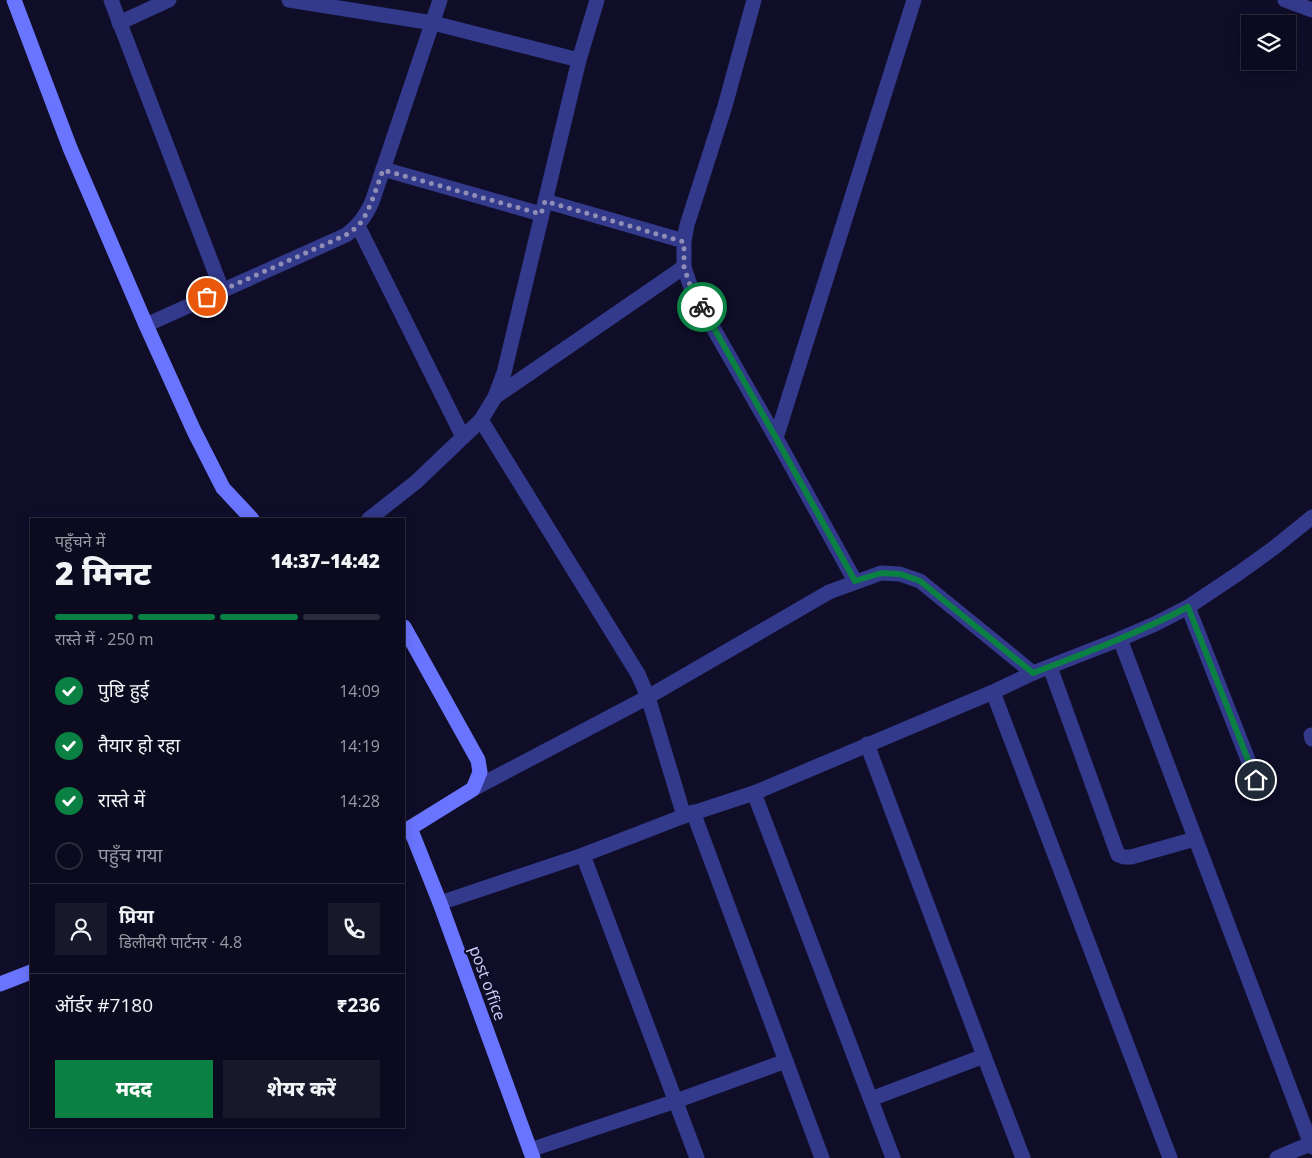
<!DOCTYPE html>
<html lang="hi">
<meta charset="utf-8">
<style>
:root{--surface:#0b0a1e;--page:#19182b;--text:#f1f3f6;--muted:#9a9aa4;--line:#2b2b3c;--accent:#0b8043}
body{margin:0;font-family:"Open Sans","Noto Sans Devanagari",sans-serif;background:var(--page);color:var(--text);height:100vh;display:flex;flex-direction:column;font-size:19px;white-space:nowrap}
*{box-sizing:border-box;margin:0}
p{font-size:16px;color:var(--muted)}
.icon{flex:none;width:28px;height:28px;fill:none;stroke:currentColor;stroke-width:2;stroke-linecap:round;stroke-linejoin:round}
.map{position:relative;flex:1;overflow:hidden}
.sheet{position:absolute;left:30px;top:518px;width:375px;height:610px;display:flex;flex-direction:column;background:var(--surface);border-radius:0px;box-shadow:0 2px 12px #0003,0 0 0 1px var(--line)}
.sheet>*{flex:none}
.tools{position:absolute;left:1241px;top:15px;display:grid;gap:10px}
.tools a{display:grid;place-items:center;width:55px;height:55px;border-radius:0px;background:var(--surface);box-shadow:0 2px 12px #0003,0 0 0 1px var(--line);font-size:25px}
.pin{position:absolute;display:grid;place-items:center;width:42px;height:42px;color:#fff;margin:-21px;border:2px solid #fff;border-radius:50%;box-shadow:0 1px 5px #0007}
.courier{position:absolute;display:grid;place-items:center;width:50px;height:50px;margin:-25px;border:4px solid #0b8043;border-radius:50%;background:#fff;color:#222;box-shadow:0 1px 6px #0007}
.summary em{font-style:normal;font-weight:800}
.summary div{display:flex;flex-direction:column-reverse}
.summary{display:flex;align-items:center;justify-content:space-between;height:85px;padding:0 25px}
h1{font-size:32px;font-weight:800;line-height:38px}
.bar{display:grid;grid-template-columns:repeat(4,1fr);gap:8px 5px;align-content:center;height:60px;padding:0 25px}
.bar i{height:6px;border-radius:4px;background:var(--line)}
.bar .current{background:var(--accent)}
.bar p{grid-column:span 4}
.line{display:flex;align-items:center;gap:12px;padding:0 25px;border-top:1px solid var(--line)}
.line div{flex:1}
.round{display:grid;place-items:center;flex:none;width:52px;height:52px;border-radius:0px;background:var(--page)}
ol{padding:0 25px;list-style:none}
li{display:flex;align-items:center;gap:15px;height:55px}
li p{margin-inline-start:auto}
li .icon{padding:5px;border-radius:50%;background:var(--accent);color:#fff;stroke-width:4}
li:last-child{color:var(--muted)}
li i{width:28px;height:28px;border:2px solid var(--line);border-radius:50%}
.primary-button{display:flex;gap:10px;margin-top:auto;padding:10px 25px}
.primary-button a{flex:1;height:58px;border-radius:0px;background:var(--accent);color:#fff;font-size:20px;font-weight:800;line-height:58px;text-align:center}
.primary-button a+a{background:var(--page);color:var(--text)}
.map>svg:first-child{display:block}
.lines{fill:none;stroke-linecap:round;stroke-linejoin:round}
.street{stroke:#33398b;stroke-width:15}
.secondary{stroke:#6a75ff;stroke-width:15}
.done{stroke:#8f8eb4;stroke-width:5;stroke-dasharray:0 9}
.route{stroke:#0b8043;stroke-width:6}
.labels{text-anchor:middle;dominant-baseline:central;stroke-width:4;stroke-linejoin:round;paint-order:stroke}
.street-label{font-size:16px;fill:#d4d3ff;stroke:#0f0d28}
</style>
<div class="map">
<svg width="1312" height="1158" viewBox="0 0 1312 1158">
<rect width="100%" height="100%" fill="#0f0d28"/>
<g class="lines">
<!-- street -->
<g class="street">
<polyline points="111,0 222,290"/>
<polyline points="289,0 433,23 579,60"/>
<polyline points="754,0 725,106 687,225 684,241 684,267 692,291 776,438 855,581"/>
<polyline points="1285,0 1312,10"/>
<polyline points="119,23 169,0"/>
<polyline points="383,169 541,214"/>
<polyline points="545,201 684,241"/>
<polyline points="358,226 463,437"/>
<path d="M146 325 346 235C359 225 365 217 372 202L440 0"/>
<polyline points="495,397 684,267"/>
<polyline points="481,420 638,674 648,697 684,816"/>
<polyline points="776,438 914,0"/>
<polyline points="369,519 416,482 481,420 495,397 504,373 579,60 597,0"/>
<polyline points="1188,607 1256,780"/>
<polyline points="1120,639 1312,1147"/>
<polyline points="1050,667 1118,855 1124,857 1131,857 1195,839"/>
<polyline points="993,692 1170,1158"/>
<polyline points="1311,735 1312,739"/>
<polyline points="867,744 984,1056 1023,1158"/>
<polyline points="473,789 648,697 829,592 881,573 900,574 920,581 1033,673"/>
<polyline points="754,793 893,1158"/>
<polyline points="693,812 822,1158"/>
<polyline points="583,855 697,1158"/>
<polyline points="440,903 583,855 684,816 754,793 993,692 1033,673 1120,639 1155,624 1188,607 1239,573 1275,547 1312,517"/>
<polyline points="871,1099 984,1056"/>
<polyline points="530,1150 676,1101 786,1061"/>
<polyline points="1277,1158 1312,1143"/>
</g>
<!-- secondary -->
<g class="secondary">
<polyline points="14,0 70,148 146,325 194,431 223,488 252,519"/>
<polyline points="404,627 478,760 480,772 473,789 410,828"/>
<polyline points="404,830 410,828 440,903 533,1158"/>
<polyline points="0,984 31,972"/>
</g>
</g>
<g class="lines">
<!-- done -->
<path class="done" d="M207 297 346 235C350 232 355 229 359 225 371 209 376 188 383 170L541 214 545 201 684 242V267L692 291 702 307"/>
<!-- route -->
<path class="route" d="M702 307 776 438 855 581 881 573 900 574 920 581 1033 673C1086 653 1138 633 1188 607L1256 780"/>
</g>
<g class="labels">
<!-- street labels -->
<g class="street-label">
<text transform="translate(488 983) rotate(70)">post office</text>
</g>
</g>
</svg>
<div class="tools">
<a><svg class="icon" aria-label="layers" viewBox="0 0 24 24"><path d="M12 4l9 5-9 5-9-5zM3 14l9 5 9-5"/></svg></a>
</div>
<div class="pin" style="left:207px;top:297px;background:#ea580c"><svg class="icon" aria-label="bag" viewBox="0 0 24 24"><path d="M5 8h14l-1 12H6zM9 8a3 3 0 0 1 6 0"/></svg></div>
<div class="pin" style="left:1256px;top:780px;background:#1f2937"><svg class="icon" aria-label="home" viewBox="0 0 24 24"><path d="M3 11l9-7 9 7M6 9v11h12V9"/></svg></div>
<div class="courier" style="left:702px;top:307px"><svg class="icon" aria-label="bike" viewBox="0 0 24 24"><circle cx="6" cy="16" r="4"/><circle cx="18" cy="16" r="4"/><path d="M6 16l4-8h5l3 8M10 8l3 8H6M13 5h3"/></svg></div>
<section class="sheet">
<div class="summary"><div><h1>2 मिनट</h1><p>पहुँचने में</p></div><em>14:37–14:42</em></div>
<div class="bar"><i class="current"></i><i class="current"></i><i class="current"></i><i></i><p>रास्ते में · 250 m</p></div>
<ol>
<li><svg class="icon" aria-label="check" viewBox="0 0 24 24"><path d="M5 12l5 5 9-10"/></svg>पुष्टि हुई<p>14:09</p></li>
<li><svg class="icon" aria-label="check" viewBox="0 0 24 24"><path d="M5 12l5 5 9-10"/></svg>तैयार हो रहा<p>14:19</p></li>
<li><svg class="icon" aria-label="check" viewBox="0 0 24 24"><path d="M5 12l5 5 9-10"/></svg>रास्ते में<p>14:28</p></li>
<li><i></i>पहुँच गया</li>
</ol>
<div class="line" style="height:90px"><a class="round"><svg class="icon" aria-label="person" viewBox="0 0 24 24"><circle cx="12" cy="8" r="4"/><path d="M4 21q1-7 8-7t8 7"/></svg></a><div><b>प्रिया</b><p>डिलीवरी पार्टनर · 4.8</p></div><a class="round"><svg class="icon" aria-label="phone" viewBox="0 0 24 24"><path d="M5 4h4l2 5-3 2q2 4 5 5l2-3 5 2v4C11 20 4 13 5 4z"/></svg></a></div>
<div class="line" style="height:65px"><div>ऑर्डर #7180</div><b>₹236</b></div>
<div class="primary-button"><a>मदद</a><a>शेयर करें</a></div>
</section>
</div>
